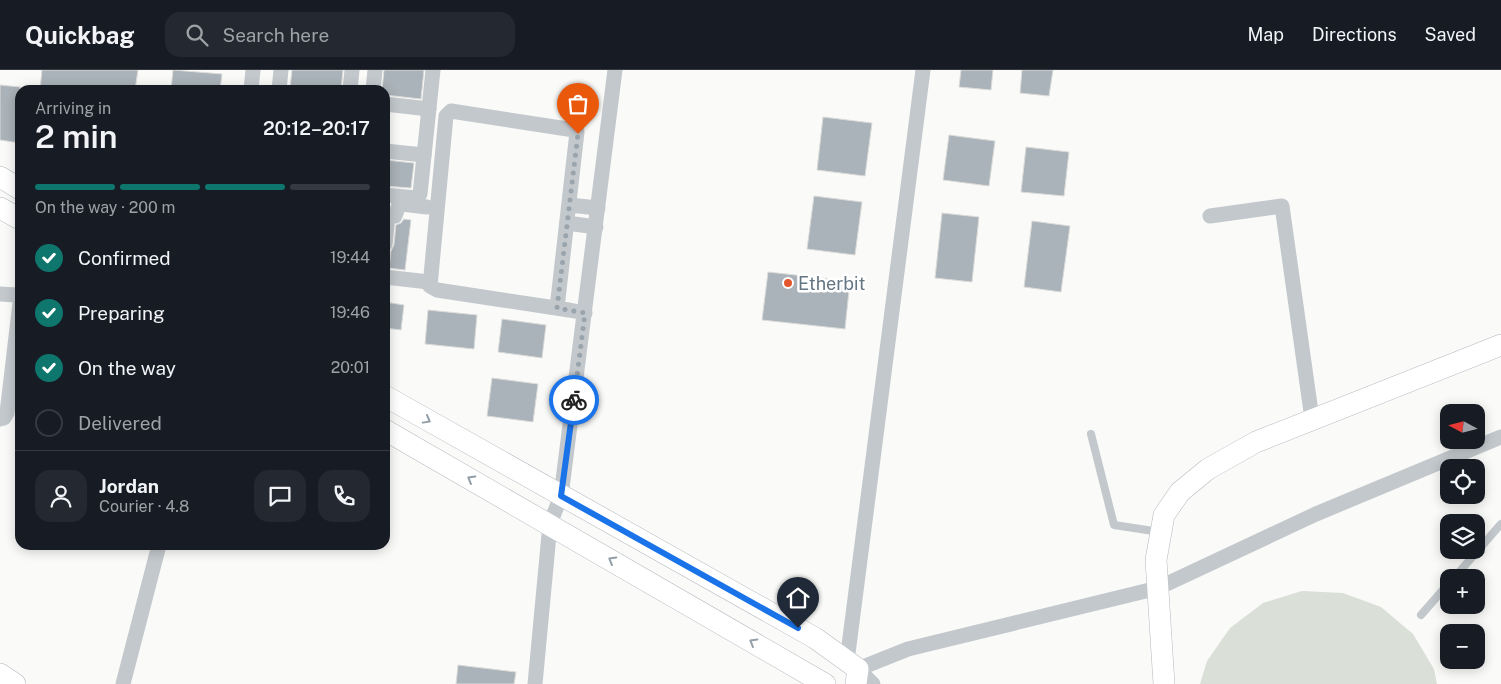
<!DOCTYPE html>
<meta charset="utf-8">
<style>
:root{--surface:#171b24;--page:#242831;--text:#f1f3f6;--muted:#9ea1a6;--line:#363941;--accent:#0f766e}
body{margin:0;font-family:"Public Sans",sans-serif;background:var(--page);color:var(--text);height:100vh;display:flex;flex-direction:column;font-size:19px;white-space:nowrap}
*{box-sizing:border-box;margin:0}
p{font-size:16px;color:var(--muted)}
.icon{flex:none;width:28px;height:28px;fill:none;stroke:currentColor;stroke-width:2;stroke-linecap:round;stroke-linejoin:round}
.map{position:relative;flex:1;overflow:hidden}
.details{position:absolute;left:15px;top:15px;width:375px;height:465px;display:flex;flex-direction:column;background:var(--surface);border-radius:15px;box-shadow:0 2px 12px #0003}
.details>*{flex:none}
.needle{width:32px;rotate:277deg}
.buttons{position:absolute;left:1440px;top:334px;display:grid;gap:10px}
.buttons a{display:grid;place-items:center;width:45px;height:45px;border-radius:10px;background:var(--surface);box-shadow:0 2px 12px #0003;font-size:25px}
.pin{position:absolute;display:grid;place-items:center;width:42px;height:42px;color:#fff;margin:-51px -21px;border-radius:50% 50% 50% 0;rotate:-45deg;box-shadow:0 0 5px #0007}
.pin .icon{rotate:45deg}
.courier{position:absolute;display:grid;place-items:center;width:50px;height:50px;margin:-25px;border:4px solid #1a73e8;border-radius:50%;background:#fff;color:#222;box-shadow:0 1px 6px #0007}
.head em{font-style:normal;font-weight:600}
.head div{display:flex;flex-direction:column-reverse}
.head{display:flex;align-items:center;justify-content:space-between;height:85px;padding:0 20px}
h1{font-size:32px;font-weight:600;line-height:38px}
.bar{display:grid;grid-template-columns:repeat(4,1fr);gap:8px 5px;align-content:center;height:60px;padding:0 20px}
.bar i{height:6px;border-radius:4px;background:var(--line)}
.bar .active{background:var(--accent)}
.bar p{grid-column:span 4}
.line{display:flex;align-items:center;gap:12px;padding:0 20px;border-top:1px solid var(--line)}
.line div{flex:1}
.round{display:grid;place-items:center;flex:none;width:52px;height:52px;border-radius:15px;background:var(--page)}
ol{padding:0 20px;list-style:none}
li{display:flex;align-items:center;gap:15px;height:55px}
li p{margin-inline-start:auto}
li .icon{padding:5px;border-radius:50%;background:var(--accent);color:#fff;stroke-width:4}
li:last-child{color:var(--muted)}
li i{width:28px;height:28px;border:2px solid var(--line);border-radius:50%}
header{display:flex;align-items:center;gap:30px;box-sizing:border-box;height:70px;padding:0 25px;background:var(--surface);border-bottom:1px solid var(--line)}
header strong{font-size:24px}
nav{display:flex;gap:28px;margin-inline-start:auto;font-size:18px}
.search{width:350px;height:45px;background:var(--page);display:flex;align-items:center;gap:12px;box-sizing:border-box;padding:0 18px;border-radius:15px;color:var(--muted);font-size:19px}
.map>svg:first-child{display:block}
.green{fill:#dadfd7}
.building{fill:#aab3b9;stroke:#dcdcda}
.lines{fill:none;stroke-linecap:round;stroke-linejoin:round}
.secondary-casing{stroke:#b3babf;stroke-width:22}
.lane{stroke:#c3c8cc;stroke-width:8}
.street{stroke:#c3c8cc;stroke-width:15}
.secondary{stroke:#fff;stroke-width:21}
.oneway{stroke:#939fa8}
.done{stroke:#99a4ac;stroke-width:5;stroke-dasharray:0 9}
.route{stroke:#1a73e8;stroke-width:6}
.poi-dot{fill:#e4572e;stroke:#fff;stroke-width:2}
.labels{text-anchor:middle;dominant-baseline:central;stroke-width:5;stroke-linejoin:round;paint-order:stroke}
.poi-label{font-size:18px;fill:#657683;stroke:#fff;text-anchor:start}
</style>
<header>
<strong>Quickbag</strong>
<div class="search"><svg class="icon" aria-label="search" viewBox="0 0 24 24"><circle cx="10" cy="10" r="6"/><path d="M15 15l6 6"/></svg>Search here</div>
<nav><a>Map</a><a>Directions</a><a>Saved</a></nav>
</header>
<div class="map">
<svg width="1501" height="614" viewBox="0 0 1501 614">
<rect width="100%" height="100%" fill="#fafaf8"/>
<!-- green -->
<polygon class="green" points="1302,521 1343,523 1381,537 1413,564 1434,599 1437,614 1200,614 1207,591 1230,558 1263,533"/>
<!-- building -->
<g class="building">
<polygon points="42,0 138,0 135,20 40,20"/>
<polygon points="173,0 222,4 220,20 171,20"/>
<polygon points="292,0 343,0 341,20 310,20 290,18"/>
<polygon points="384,0 424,0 421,29 385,25 385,20 382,20"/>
<polygon points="961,0 993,0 991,20 959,17"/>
<polygon points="1022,0 1053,0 1049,26 1020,23"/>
<polygon points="0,15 20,17 20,73 0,70"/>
<polygon points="823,47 872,53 865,106 817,100"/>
<polygon points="949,65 995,71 989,116 943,110"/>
<polygon points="1026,77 1069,82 1064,126 1021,122"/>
<polygon points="385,90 414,93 411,118 385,116"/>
<polygon points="814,126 862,132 855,185 807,179"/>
<polygon points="942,143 979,147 972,212 935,208"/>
<polygon points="404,149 411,150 405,200 389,198 391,181 394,175 396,155 401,153"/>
<polygon points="1032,151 1070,156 1061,222 1024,217"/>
<polygon points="768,202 850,211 845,259 762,250"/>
<polygon points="385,232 404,235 401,260 385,258"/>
<polygon points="428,240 477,245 474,279 425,274"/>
<polygon points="502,249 546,255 542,288 498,282"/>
<polygon points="492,308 538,314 533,352 487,346"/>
<polygon points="458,595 516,602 514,614 456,614"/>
</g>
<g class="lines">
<defs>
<g id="secondary">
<polyline points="0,107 20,119"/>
<polyline points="0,138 20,149"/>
<polyline points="385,326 815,568 858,599 856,614"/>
<polyline points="385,360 825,614"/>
<polyline points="0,604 15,614"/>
<polyline points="1164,614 1156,490 1164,445 1180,422 1208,399 1256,372 1501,275"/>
</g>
</defs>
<!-- secondary casing -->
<use href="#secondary" class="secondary-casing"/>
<!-- lane -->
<g class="lane">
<polyline points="1091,364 1114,455 1160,462"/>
<polyline points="1454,508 1501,454"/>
<polyline points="1421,545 1449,513"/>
</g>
<!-- street -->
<g class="street">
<polyline points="251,20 253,0"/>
<polyline points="279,20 281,0"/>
<polyline points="350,20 352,0"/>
<polyline points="373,20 375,0"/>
<polyline points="385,34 429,39"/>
<polyline points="385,81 424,85"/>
<polyline points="385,125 416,128 420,124 433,0"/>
<polyline points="569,135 598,138"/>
<polyline points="385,145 395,146 399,135 402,134 427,137"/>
<polyline points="1210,146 1282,136 1312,349"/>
<polyline points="567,153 596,157"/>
<polyline points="385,174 388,146"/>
<polyline points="385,207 429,212"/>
<polyline points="0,224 16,225 20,227"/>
<polyline points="557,238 577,62 574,60 451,41 446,46 430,216 437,220 569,240 585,243"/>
<polyline points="0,349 4,348 7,343 20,233"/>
<polyline points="847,591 923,0"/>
<polyline points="123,614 159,475"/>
<polyline points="535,614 550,454 561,426 615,0"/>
<polyline points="873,614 858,599 908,579 1158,518 1316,444 1501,367"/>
</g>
<!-- secondary -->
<use href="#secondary" class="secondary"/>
</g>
<!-- one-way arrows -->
<defs><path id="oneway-chevron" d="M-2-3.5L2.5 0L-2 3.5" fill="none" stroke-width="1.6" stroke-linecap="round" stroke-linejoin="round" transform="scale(1.25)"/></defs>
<g class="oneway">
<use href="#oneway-chevron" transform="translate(427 350) rotate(29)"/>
<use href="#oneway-chevron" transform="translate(471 409) rotate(-150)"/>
<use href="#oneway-chevron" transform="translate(612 490) rotate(-150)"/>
<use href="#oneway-chevron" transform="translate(753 572) rotate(-150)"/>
</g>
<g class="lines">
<!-- done -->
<polyline class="done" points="574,330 585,243 557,238 578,64"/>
<!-- route -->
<polyline class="route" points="574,330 561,426 798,558"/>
</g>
<!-- markers -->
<circle class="poi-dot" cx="788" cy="213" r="5"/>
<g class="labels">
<!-- poi labels -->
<g class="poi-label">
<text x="798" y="213">Etherbit</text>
</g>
</g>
</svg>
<div class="buttons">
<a><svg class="needle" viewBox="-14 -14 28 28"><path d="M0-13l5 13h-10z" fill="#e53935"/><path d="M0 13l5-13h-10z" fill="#9ea1a6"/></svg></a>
<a><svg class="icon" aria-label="locate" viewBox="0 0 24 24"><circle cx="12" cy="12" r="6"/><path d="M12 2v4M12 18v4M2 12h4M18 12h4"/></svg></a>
<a><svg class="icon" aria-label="layers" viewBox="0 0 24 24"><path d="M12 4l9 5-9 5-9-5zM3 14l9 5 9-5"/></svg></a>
<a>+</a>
<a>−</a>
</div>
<div class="pin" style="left:578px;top:64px;background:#ea580c"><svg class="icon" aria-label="bag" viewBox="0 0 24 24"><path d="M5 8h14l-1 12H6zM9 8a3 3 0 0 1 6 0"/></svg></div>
<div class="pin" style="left:798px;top:558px;background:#1f2937"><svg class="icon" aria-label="home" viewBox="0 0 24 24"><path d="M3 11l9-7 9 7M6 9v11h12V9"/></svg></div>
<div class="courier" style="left:574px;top:330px"><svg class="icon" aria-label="bike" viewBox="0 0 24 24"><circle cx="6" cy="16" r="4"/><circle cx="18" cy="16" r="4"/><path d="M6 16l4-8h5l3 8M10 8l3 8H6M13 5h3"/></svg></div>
<section class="details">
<div class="head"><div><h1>2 min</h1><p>Arriving in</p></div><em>20:12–20:17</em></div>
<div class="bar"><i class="active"></i><i class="active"></i><i class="active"></i><i></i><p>On the way · 200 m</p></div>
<ol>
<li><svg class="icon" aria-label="check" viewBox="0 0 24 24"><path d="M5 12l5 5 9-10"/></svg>Confirmed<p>19:44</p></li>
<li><svg class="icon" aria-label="check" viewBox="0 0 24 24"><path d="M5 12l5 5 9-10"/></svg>Preparing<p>19:46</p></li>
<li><svg class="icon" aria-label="check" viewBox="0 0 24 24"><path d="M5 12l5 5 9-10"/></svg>On the way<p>20:01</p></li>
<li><i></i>Delivered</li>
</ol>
<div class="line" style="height:90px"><a class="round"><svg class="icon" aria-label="person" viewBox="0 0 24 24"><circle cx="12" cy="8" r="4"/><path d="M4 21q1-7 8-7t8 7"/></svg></a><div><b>Jordan</b><p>Courier · 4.8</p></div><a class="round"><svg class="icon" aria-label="chat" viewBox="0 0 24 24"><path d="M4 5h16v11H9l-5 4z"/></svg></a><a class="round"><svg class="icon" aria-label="phone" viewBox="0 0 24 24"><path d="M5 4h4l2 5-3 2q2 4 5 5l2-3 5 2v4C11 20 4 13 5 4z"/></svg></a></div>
</section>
</div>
